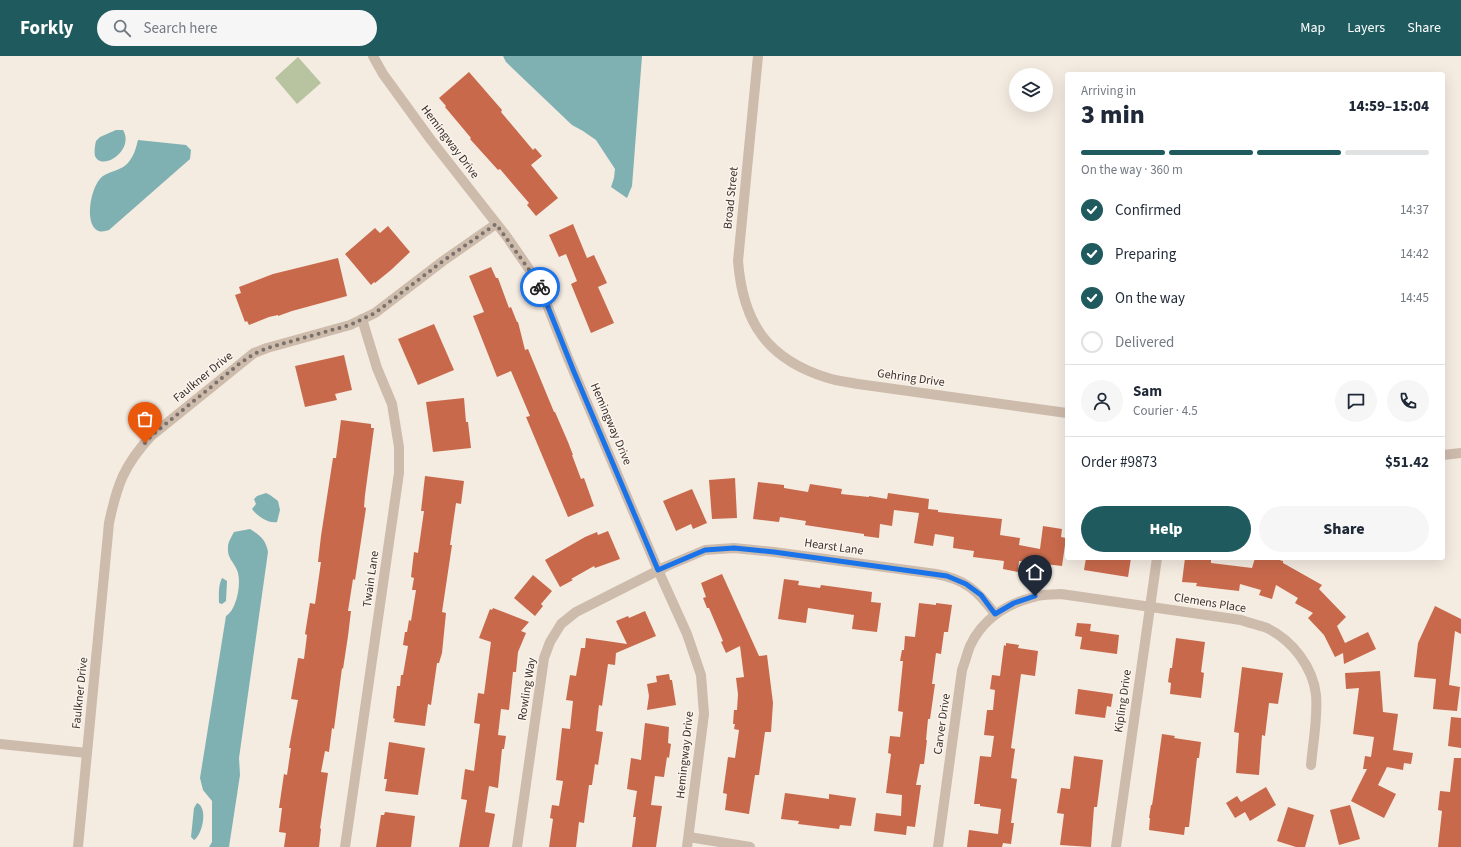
<!DOCTYPE html>
<meta charset="utf-8">
<style>
:root{--surface:#fff;--page:#f6f6f7;--text:#1f2937;--muted:#747a83;--line:#e0e1e3;--accent:#1f5a5e}
body{margin:0;font-family:"Source Sans 3",sans-serif;background:var(--page);color:var(--text);height:100vh;display:flex;flex-direction:column;font-size:15px;white-space:nowrap}
*{box-sizing:border-box;margin:0}
p{font-size:13px;color:var(--muted)}
.icon{flex:none;width:22px;height:22px;fill:none;stroke:currentColor;stroke-width:2;stroke-linecap:round;stroke-linejoin:round}
.map{position:relative;flex:1;overflow:hidden}
.sheet{position:absolute;left:1065px;top:16px;width:380px;height:488px;display:flex;flex-direction:column;background:var(--surface);border-radius:4px;box-shadow:0 4px 16px #0002}
.sheet>*{flex:none}
.buttons{position:absolute;left:1009px;top:12px;display:grid;gap:8px}
.buttons a{display:grid;place-items:center;width:44px;height:44px;border-radius:50%;background:var(--surface);box-shadow:0 4px 16px #0002;font-size:20px}
.pin{position:absolute;display:grid;place-items:center;width:34px;height:34px;color:#fff;margin:-41px -17px;border-radius:50% 50% 50% 0;rotate:-45deg;box-shadow:0 0 4px #0007}
.pin .icon{rotate:45deg}
.courier{position:absolute;display:grid;place-items:center;width:40px;height:40px;margin:-20px;border:3px solid #1a73e8;border-radius:50%;background:#fff;color:#222;box-shadow:0 1px 5px #0007}
.headline em{font-style:normal;font-weight:800}
.headline div{display:flex;flex-direction:column-reverse}
.headline{display:flex;align-items:center;justify-content:space-between;height:68px;padding:0 16px}
h1{font-size:26px;font-weight:800;line-height:30px}
.bar{display:grid;grid-template-columns:repeat(4,1fr);gap:6px 4px;align-content:center;height:48px;padding:0 16px}
.bar i{height:5px;border-radius:3px;background:var(--line)}
.bar .active{background:var(--accent)}
.bar p{grid-column:span 4}
.line{display:flex;align-items:center;gap:10px;padding:0 16px;border-top:1px solid var(--line)}
.line div{flex:1}
.round{display:grid;place-items:center;flex:none;width:42px;height:42px;border-radius:21px;background:var(--page)}
ol{padding:0 16px;list-style:none}
li{display:flex;align-items:center;gap:12px;height:44px}
li p{margin-inline-start:auto}
li .icon{padding:4px;border-radius:50%;background:var(--accent);color:#fff;stroke-width:4}
li:last-child{color:var(--muted)}
li i{width:22px;height:22px;border:2px solid var(--line);border-radius:50%}
.action{display:flex;gap:8px;margin-top:auto;padding:8px 16px}
.action a{flex:1;height:46px;border-radius:24px;background:var(--accent);color:#fff;font-size:16px;font-weight:800;line-height:46px;text-align:center}
.action a+a{background:var(--page);color:var(--text)}
header{display:flex;align-items:center;gap:24px;box-sizing:border-box;height:56px;padding:0 20px;background:var(--accent);color:#fff}
header strong{font-size:19px}
nav{display:flex;gap:22px;margin-inline-start:auto;font-size:14px}
.search{width:280px;height:36px;background:var(--page);display:flex;align-items:center;gap:10px;box-sizing:border-box;padding:0 14px;border-radius:22px;color:var(--muted);font-size:15px}
.map>svg:first-child{display:block}
.green{fill:#b8c4a0}
.water{fill:#7fb0b2}
.building{fill:#c8694b}
.lines{fill:none;stroke-linecap:round;stroke-linejoin:round}
.street{stroke:#cdbbac;stroke-width:10}
.done{stroke:#7c716b;stroke-width:4;stroke-dasharray:0 7.2}
.route{stroke:#1a73e8;stroke-width:5}
.labels{text-anchor:middle;dominant-baseline:central;stroke-width:3;stroke-linejoin:round;paint-order:stroke}
.street-label{font-size:12px;fill:#3b302b;stroke:#fbf5ee}
</style>
<header>
<strong>Forkly</strong>
<div class="search"><svg class="icon" aria-label="search" viewBox="0 0 24 24"><circle cx="10" cy="10" r="6"/><path d="M15 15l6 6"/></svg>Search here</div>
<nav><a>Map</a><a>Layers</a><a>Share</a></nav>
</header>
<div class="map">
<svg width="1461" height="791" viewBox="0 0 1461 791">
<rect width="100%" height="100%" fill="#f4ebe1"/>
<!-- green -->
<polygon class="green" points="298,1 321,27 297,48 275,22"/>
<!-- water -->
<g class="water">
<polygon points="503,0 642,0 632,130 627,142 611,131 614,122 615,113 596,84 583,75 572,69 506,6"/>
<path d="M116 74H123C135 94 102 116 95 100 94 96 95 89 96 85L100 81Z"/>
<path d="M138 84 186 89 191 94 190 103 109 174C103 176 97 177 93 170 86 158 92 128 103 120 111 115 122 114 128 107 134 100 136 92 138 84Z"/>
<path d="M266 437 270 439 278 445 280 454 277 466C269 468 257 460 252 453L256 448 254 443 257 440Z"/>
<path d="M250 473C260 479 266 484 268 496L239 702 240 719 229 791H209L212 786V745L203 734 200 722 226 560C237 554 242 525 237 514 233 505 227 502 228 491 228 486 232 480 234 476Z"/>
<path d="M222 522 224 523 227 525 226 545 222 548 219 547C219 539 218 530 222 522Z"/>
<path d="M197 747C208 751 203 778 194 784L191 781 194 752Z"/>
</g>
<!-- building -->
<g class="building">
<polygon points="469,16 502,54 501,56 533,94 535,92 542,100 531,109 558,142 536,160 527,149 529,147 500,113 498,114 470,83 471,82 445,51 446,50 439,42"/>
<polygon points="573,168 587,202 594,199 607,227 598,231 614,267 591,277 571,228 577,225 566,198 559,201 549,179"/>
<polygon points="388,170 410,196 391,214 375,227 374,226 371,229 345,198 375,172 380,177"/>
<polygon points="338,202 347,240 292,255 278,260 278,259 269,261 249,269 247,265 245,266 235,239 241,237 239,231 273,218"/>
<polygon points="491,211 496,222 498,222 509,252 511,251 517,266 518,266 525,294 528,293 554,356 555,356 568,386 573,399 572,399 581,423 584,422 594,450 568,461 526,361 530,360 511,315 497,321 473,260 484,256 469,220"/>
<polygon points="434,268 454,314 418,329 398,283"/>
<polygon points="344,299 352,334 335,338 337,344 305,351 295,310"/>
<polygon points="464,342 466,366 468,366 471,392 433,396 426,346"/>
<polygon points="341,364 371,368 371,372 374,372 365,439 364,451 366,452 355,524 353,523 348,555 351,555 348,580 343,613 342,612 334,673 332,672 329,696 325,695 321,716 328,717 320,772 321,773 319,791 284,791 286,777 279,776 282,752 279,752 284,718 287,719 291,692 289,692 298,644 291,643 298,602 304,603 307,579 305,578 310,547 315,548 321,506 318,506 321,480 333,402 336,402"/>
<polygon points="425,420 464,425 461,448 456,447 450,489 452,489 442,556 446,557 442,597 439,607 437,607 431,649 428,648 425,670 394,666 395,663 393,662 397,630 400,630 401,619 403,619 408,590 403,589 405,576 407,576 409,564 411,565 416,534 412,534 414,522 411,521 414,496 418,497 424,455 421,455"/>
<polygon points="735,422 737,462 712,463 709,424"/>
<polygon points="758,426 784,429 784,432 808,436 810,428 842,433 841,438 869,441 869,440 887,443 888,437 929,443 928,453 938,454 938,456 1002,463 1000,479 1020,482 1019,489 1040,493 1043,470 1062,473 1061,481 1066,482 1062,510 1019,505 1018,516 1003,513 1004,505 973,501 974,495 953,492 954,481 935,478 933,490 914,487 919,457 894,454 892,470 880,468 879,482 864,480 864,478 805,469 806,465 780,461 779,466 753,463"/>
<polygon points="692,433 707,467 693,473 691,468 676,475 663,445"/>
<polygon points="608,475 620,503 595,512 594,510 571,523 573,524 560,531 545,504 585,481 597,476 598,479"/>
<polygon points="1086,502 1131,502 1128,521 1084,514"/>
<polygon points="1185,502 1211,502 1211,507 1252,512 1255,502 1272,502 1283,505 1283,507 1322,529 1319,533 1346,561 1337,570 1345,587 1368,576 1376,593 1344,608 1343,597 1335,601 1324,579 1308,562 1313,557 1295,547 1298,542 1276,529 1272,543 1259,539 1261,534 1240,528 1239,535 1196,530 1197,527 1182,526"/>
<polygon points="722,518 759,600 767,599 773,647 771,676 765,676 759,719 755,719 749,758 725,754 727,738 723,737 728,701 735,702 739,674 734,673 735,668 733,668 734,654 737,654 738,638 736,622 744,621 740,590 726,597 721,586 723,585 709,552 707,552 703,542 706,541 701,527"/>
<polygon points="533,519 552,535 541,548 543,550 535,560 514,542"/>
<polygon points="784,523 799,525 798,529 820,532 821,529 872,536 871,546 881,547 877,576 852,573 854,559 808,552 806,567 778,563"/>
<polygon points="919,547 936,549 936,547 952,549 948,576 944,576 941,598 936,597 932,628 935,628 930,663 928,663 926,684 927,684 924,708 920,708 916,729 921,729 915,771 907,770 906,779 874,775 876,757 901,760 902,739 886,737 891,698 888,697 890,680 900,681 903,656 898,655 903,605 900,605 902,594 904,594 905,580 915,581"/>
<polygon points="1435,550 1461,563 1461,578 1455,575 1449,629 1460,631 1457,655 1433,653 1436,623 1414,621 1418,587"/>
<polygon points="493,552 529,566 521,575 526,577 518,596 516,616 513,616 509,654 501,653 498,679 506,680 504,693 502,693 498,732 489,730 485,756 495,758 489,791 459,791 467,744 461,743 465,713 474,715 480,668 474,667 478,637 484,638 491,586 479,582 490,553 492,554"/>
<polygon points="645,555 656,580 616,597 615,609 608,608 602,650 599,649 596,675 603,676 598,709 595,708 592,729 589,729 584,767 579,766 576,791 549,791 553,763 550,762 552,749 559,750 563,725 556,724 562,672 570,673 573,645 566,644 570,619 576,620 581,592 585,592 586,582 627,588 616,565 628,560 629,562"/>
<polygon points="1077,567 1091,568 1090,575 1119,579 1117,598 1080,593 1082,581 1075,580"/>
<polygon points="1176,582 1205,586 1201,616 1204,617 1201,642 1170,638 1171,627 1168,626 1170,612 1172,612"/>
<polygon points="1006,587 1019,589 1018,592 1038,595 1035,620 1021,618 1011,692 1015,693 1011,722 1017,723 1011,767 1014,767 1011,788 1003,787 1002,791 967,791 969,774 998,778 1001,753 980,750 980,748 974,748 980,700 991,701 994,680 984,679 987,654 993,654 995,634 990,633 992,619 1000,620 1004,589 1006,590"/>
<polygon points="1242,611 1283,617 1278,648 1269,647 1265,680 1262,679 1259,719 1236,717 1239,677 1234,676"/>
<polygon points="1380,615 1383,656 1398,658 1393,694 1413,697 1411,708 1404,707 1403,714 1387,711 1378,729 1396,738 1384,762 1351,745 1367,713 1363,713 1365,700 1371,701 1374,681 1353,678 1359,632 1346,633 1345,617"/>
<polygon points="669,618 670,624 672,624 676,649 647,654 649,640 647,628 657,626 656,620"/>
<polygon points="1078,633 1113,638 1111,651 1107,650 1105,662 1075,658"/>
<polygon points="1451,661 1461,662 1461,692 1448,690"/>
<polygon points="645,667 669,671 668,687 671,688 669,702 667,701 664,721 655,720 651,749 662,750 656,791 632,791 636,761 633,761 637,735 627,733 631,702 641,704"/>
<polygon points="1162,678 1175,680 1174,682 1201,686 1199,702 1197,702 1189,771 1185,771 1184,779 1149,774 1150,762 1149,762 1151,749 1152,749 1153,743"/>
<polygon points="389,686 425,692 418,739 385,735 387,723 384,723"/>
<polygon points="1074,700 1103,704 1097,751 1094,751 1091,791 1060,789 1064,758 1057,757 1061,732 1070,733"/>
<polygon points="1454,702 1461,702 1461,791 1438,791 1442,755 1438,754 1440,735 1450,736"/>
<polygon points="1266,731 1276,749 1250,765 1245,756 1235,762 1226,747 1237,740 1241,746"/>
<polygon points="785,737 829,743 829,738 856,742 851,770 840,769 839,773 798,768 799,765 781,763"/>
<polygon points="1350,749 1360,783 1339,789 1330,754"/>
<polygon points="1288,751 1314,759 1305,791 1296,791 1277,785"/>
<polygon points="385,756 415,760 411,791 376,791 381,759 384,759"/>
</g>
<g class="lines">
<!-- street -->
<g class="street">
<polyline points="373,0 383,18 431,84 507,181 538,226 568,302 658,514 687,578 701,619 704,658 687,791"/>
<path d="M758 0 738 205C743 267 767 303 828 322 837 325 848 326 858 328L1067 357"/>
<polyline points="1443,399 1461,397"/>
<polyline points="0,688 87,697"/>
<polyline points="689,781 750,791"/>
<path d="M78 791 109 467C117 429 124 409 151 380L254 297 267 292 350 269 375 257 443 205 496 168"/>
<polyline points="345,791 399,417 399,391 392,348 377,312 362,263"/>
<path d="M517 791 544 602 550 586 561 568 576 556 667 510 705 494 734 492 774 496 936 518C965 523 978 535 995 558"/>
<path d="M938 791 962 614C965 606 967 598 970 590 982 564 1006 548 1034 541 1042 538 1052 539 1061 538L1241 564C1249 567 1259 569 1267 572 1292 584 1313 611 1316 639 1318 662 1313 686 1311 709"/>
<polyline points="1116,791 1157,502"/>
</g>
</g>
<g class="lines">
<!-- done -->
<polyline class="done" points="145,387 151,380 239,308 254,298 267,292 350,269 375,257 443,205 496,168 538,226 540,231"/>
<!-- route -->
<polyline class="route" points="540,231 574,316 658,514 705,494 734,492 774,496 947,520 966,528 981,539 995,558 1014,547 1035,540"/>
</g>
<g class="labels">
<!-- street labels -->
<g class="street-label">
<text transform="translate(450 86) rotate(53)">Hemingway Drive</text>
<text transform="translate(731 142) rotate(-84)">Broad Street</text>
<text transform="translate(203 321) rotate(-39)">Faulkner Drive</text>
<text transform="translate(911 322) rotate(8)">Gehring Drive</text>
<text transform="translate(611 368) rotate(67)">Hemingway Drive</text>
<text transform="translate(834 491) rotate(8)">Hearst Lane</text>
<text transform="translate(371 523) rotate(-82)">Twain Lane</text>
<text transform="translate(1210 547) rotate(9)">Clemens Place</text>
<text transform="translate(527 633) rotate(-81)">Rowling Way</text>
<text transform="translate(80 637) rotate(-84)">Faulkner Drive</text>
<text transform="translate(1123 645) rotate(-82)">Kipling Drive</text>
<text transform="translate(942 668) rotate(-82)">Carver Drive</text>
<text transform="translate(685 699) rotate(-84)">Hemingway Drive</text>
</g>
</g>
</svg>
<div class="buttons">
<a><svg class="icon" aria-label="layers" viewBox="0 0 24 24"><path d="M12 4l9 5-9 5-9-5zM3 14l9 5 9-5"/></svg></a>
</div>
<div class="pin" style="left:145px;top:387px;background:#ea580c"><svg class="icon" aria-label="bag" viewBox="0 0 24 24"><path d="M5 8h14l-1 12H6zM9 8a3 3 0 0 1 6 0"/></svg></div>
<div class="pin" style="left:1035px;top:540px;background:#1f2937"><svg class="icon" aria-label="home" viewBox="0 0 24 24"><path d="M3 11l9-7 9 7M6 9v11h12V9"/></svg></div>
<div class="courier" style="left:540px;top:231px"><svg class="icon" aria-label="bike" viewBox="0 0 24 24"><circle cx="6" cy="16" r="4"/><circle cx="18" cy="16" r="4"/><path d="M6 16l4-8h5l3 8M10 8l3 8H6M13 5h3"/></svg></div>
<section class="sheet">
<div class="headline"><div><h1>3 min</h1><p>Arriving in</p></div><em>14:59–15:04</em></div>
<div class="bar"><i class="active"></i><i class="active"></i><i class="active"></i><i></i><p>On the way · 360 m</p></div>
<ol>
<li><svg class="icon" aria-label="check" viewBox="0 0 24 24"><path d="M5 12l5 5 9-10"/></svg>Confirmed<p>14:37</p></li>
<li><svg class="icon" aria-label="check" viewBox="0 0 24 24"><path d="M5 12l5 5 9-10"/></svg>Preparing<p>14:42</p></li>
<li><svg class="icon" aria-label="check" viewBox="0 0 24 24"><path d="M5 12l5 5 9-10"/></svg>On the way<p>14:45</p></li>
<li><i></i>Delivered</li>
</ol>
<div class="line" style="height:72px"><a class="round"><svg class="icon" aria-label="person" viewBox="0 0 24 24"><circle cx="12" cy="8" r="4"/><path d="M4 21q1-7 8-7t8 7"/></svg></a><div><b>Sam</b><p>Courier · 4.5</p></div><a class="round"><svg class="icon" aria-label="chat" viewBox="0 0 24 24"><path d="M4 5h16v11H9l-5 4z"/></svg></a><a class="round"><svg class="icon" aria-label="phone" viewBox="0 0 24 24"><path d="M5 4h4l2 5-3 2q2 4 5 5l2-3 5 2v4C11 20 4 13 5 4z"/></svg></a></div>
<div class="line" style="height:52px"><div>Order #9873</div><b>$51.42</b></div>
<div class="action"><a>Help</a><a>Share</a></div>
</section>
</div>
